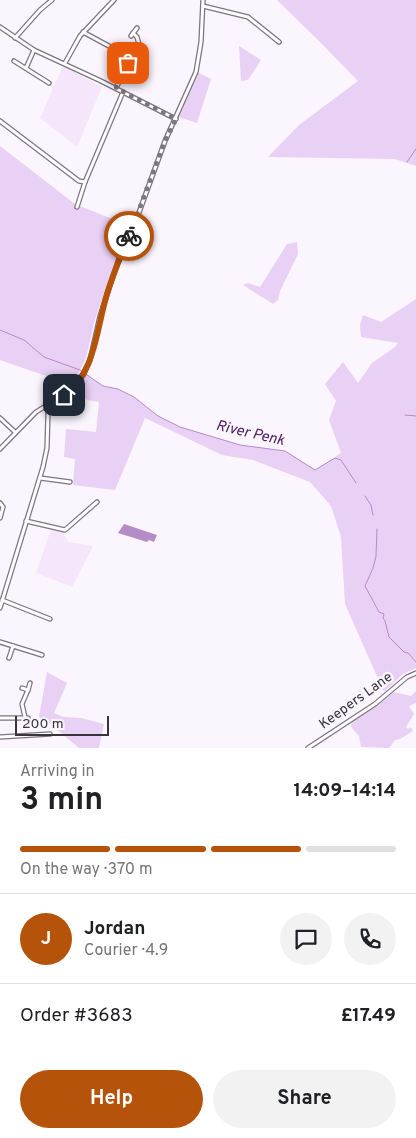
<!DOCTYPE html>
<meta charset="utf-8">
<style>
:root{--surface:#fff;--page:#f2f2f2;--text:#202124;--muted:#757577;--line:#e0e0e0;--accent:#b45309}
body{margin:0;font-family:Overpass,sans-serif;background:var(--page);color:var(--text);height:100vh;display:flex;flex-direction:column;font-size:19px;white-space:nowrap}
*{box-sizing:border-box;margin:0}
p{font-size:16px;color:var(--muted)}
.icon{flex:none;width:28px;height:28px;fill:none;stroke:currentColor;stroke-width:2;stroke-linecap:round;stroke-linejoin:round}
.map{position:relative;height:748px;overflow:hidden}
.sheet{display:flex;flex-direction:column;background:var(--surface);flex:1}
.sheet>*{flex:none}
.scale{position:absolute;left:15px;bottom:12px;width:94px;box-sizing:border-box;padding-left:5px;border:2px solid #38343a;border-top:0;font-size:14px;line-height:18px;white-space:nowrap;color:#38343a;-webkit-text-stroke:4px #fbf5fe;paint-order:stroke}
.pin{position:absolute;display:grid;place-items:center;width:42px;height:42px;color:#fff;margin:-21px;border-radius:10px;box-shadow:0 2px 8px #0006}
.courier{position:absolute;display:grid;place-items:center;width:50px;height:50px;margin:-25px;border:4px solid #b45309;border-radius:50%;background:#fff;color:#222;box-shadow:0 1px 6px #0007}
.summary em{font-style:normal;font-weight:700}
.summary div{display:flex;flex-direction:column-reverse}
.summary{display:flex;align-items:center;justify-content:space-between;height:85px;padding:0 20px}
h1{font-size:32px;font-weight:700;line-height:38px}
.bar{display:grid;grid-template-columns:repeat(4,1fr);gap:8px 5px;align-content:center;height:60px;padding:0 20px}
.bar i{height:6px;border-radius:4px;background:var(--line)}
.bar .current{background:var(--accent)}
.bar p{grid-column:span 4}
.line{display:flex;align-items:center;gap:12px;padding:0 20px;border-top:1px solid var(--line)}
.line div{flex:1}
.round{display:grid;place-items:center;flex:none;width:52px;height:52px;border-radius:26px;background:var(--page)}
.cta{display:flex;gap:10px;margin-top:auto;padding:10px 20px}
.cta a{flex:1;height:58px;border-radius:30px;background:var(--accent);color:#fff;font-size:20px;font-weight:700;line-height:58px;text-align:center}
.cta a+a{background:var(--page);color:var(--text)}
.map>svg:first-child{display:block}
.built{fill:#f5e6fc}
.green{fill:#e9d0f5}
.water{fill:#b48cc6}
.lines{fill:none;stroke-linecap:round;stroke-linejoin:round}
.stream{stroke:#b48cc6;stroke-width:1}
.minor-casing{stroke:#7e7582;stroke-width:5.5}
.minor{stroke:#fff;stroke-width:3}
.done{stroke:#7c787f;stroke-width:5;stroke-dasharray:0 9}
.route{stroke:#b45309;stroke-width:6}
.labels{text-anchor:middle;dominant-baseline:central;stroke-width:5;stroke-linejoin:round;paint-order:stroke}
.street-label{font-size:14px;fill:#38343a;stroke:#fbf5fe}
.water-label{font-size:15px;font-style:italic;fill:#4c1a60;stroke:#fbf5fe}
</style>
<div class="map">
<svg width="416" height="748" viewBox="0 0 416 748">
<rect width="100%" height="100%" fill="#fbf5fe"/>
<!-- built -->
<g class="built">
<polygon points="63,66 102,87 77,147 40,118"/>
<polygon points="51,530 62,532 69,542 93,546 72,587 36,573"/>
</g>
<!-- green -->
<g class="green">
<polygon points="277,0 416,0 416,166 395,159 268,157 299,125 358,81 321,43"/>
<polygon points="239,46 261,60 248,80 241,81"/>
<polygon points="199,73 211,79 197,123 179,117"/>
<polygon points="0,146 75,204 130,226 107,283 94,323 86,358 72,386 55,375 52,378 0,360"/>
<polygon points="297,242 298,254 280,291 278,300 273,304 243,285 248,283 260,287 287,244"/>
<polygon points="416,299 416,668 403,674 384,692 345,604 341,537 331,506 310,482 253,460 222,455 145,418 115,490 73,485 75,459 64,457 66,429 96,432 99,402 87,400 74,392 85,373 103,386 118,389 134,397 158,416 180,427 240,445 285,451 316,470 341,453 329,420 336,401 325,384 343,362 358,383 372,363 395,347 398,343 361,337 360,325 363,315 381,322"/>
<polygon points="47,672 67,683 54,713 63,717 81,718 104,724 99,748 79,748 48,722 39,717"/>
<polygon points="416,691 416,703 409,706 414,714 406,727 408,729 411,727 413,731 400,739 395,740 389,748 361,747 359,736 351,727 352,722 374,708 394,692 411,696"/>
</g>
<!-- water -->
<polygon class="water" points="124,524 157,535 154,542 149,540 147,542 118,533"/>
<g class="lines">
<!-- stream -->
<g class="stream">
<polyline points="407,162 416,149"/>
<polyline points="0,330 24,340 44,357 80,370 103,386 118,389 134,397 158,416 180,427 240,445 285,451 315,470 335,458 341,460 356,483"/>
<polyline points="405,415 416,416"/>
<polyline points="365,496 371,505 373,515"/>
<polyline points="377,529 376,556 373,568 365,586 379,612 384,614 383,618 385,621 389,637 404,652 408,653 416,662"/>
</g>
<defs>
<g id="minor">
<polyline points="203,6 248,17 279,42"/>
<polyline points="0,27 34,50 101,81 176,119"/>
<polyline points="83,32 131,58"/>
<polyline points="131,36 137,28"/>
<polyline points="15,38 40,10 52,0"/>
<polyline points="14,61 49,83"/>
<polyline points="65,63 80,36 114,0"/>
<polyline points="26,68 34,50"/>
<polyline points="116,88 131,58 137,54 140,48 137,37 133,33"/>
<polyline points="0,121 79,181 85,182"/>
<polyline points="77,207 85,182 123,92"/>
<polyline points="0,418 15,432"/>
<polyline points="0,449 36,412 73,389 84,374 90,360 100,316 119,258 137,218 165,141 196,72 201,42 203,0"/>
<polyline points="40,478 70,482"/>
<polyline points="0,503 3,507 0,518"/>
<polyline points="26,521 65,530 97,502"/>
<polyline points="2,600 50,619"/>
<polyline points="0,608 43,467 47,448 48,413 53,404"/>
<polyline points="0,642 42,655"/>
<polyline points="9,658 13,646"/>
<polyline points="22,688 28,690 30,683"/>
<polyline points="25,717 22,704 28,690"/>
<polyline points="0,718 28,718"/>
<polyline points="0,737 50,734"/>
<polyline points="308,748 375,704 407,677 416,673"/>
</g>
</defs>
<!-- minor casing -->
<use href="#minor" class="minor-casing"/>
<!-- minor -->
<use href="#minor" class="minor"/>
</g>
<g class="lines">
<!-- done -->
<polyline class="done" points="128,63 116,88 176,119 165,141 129,236"/>
<!-- route -->
<path class="route" d="M64 395C96 373 96 329 107 294 113 274 121 255 129 236"/>
</g>
<g class="labels">
<!-- street labels -->
<g class="street-label">
<text transform="translate(356 701) rotate(-36)">Keepers Lane</text>
</g>
<!-- water labels -->
<g class="water-label">
<text transform="translate(250 434) rotate(13)">River Penk</text>
</g>
</g>
</svg>
<div class="scale">200 m</div>
<div class="pin" style="left:128px;top:63px;background:#ea580c"><svg class="icon" aria-label="bag" viewBox="0 0 24 24"><path d="M5 8h14l-1 12H6zM9 8a3 3 0 0 1 6 0"/></svg></div>
<div class="pin" style="left:64px;top:395px;background:#1f2937"><svg class="icon" aria-label="home" viewBox="0 0 24 24"><path d="M3 11l9-7 9 7M6 9v11h12V9"/></svg></div>
<div class="courier" style="left:129px;top:236px"><svg class="icon" aria-label="bike" viewBox="0 0 24 24"><circle cx="6" cy="16" r="4"/><circle cx="18" cy="16" r="4"/><path d="M6 16l4-8h5l3 8M10 8l3 8H6M13 5h3"/></svg></div>
</div>
<section class="sheet">
<div class="summary"><div><h1>3 min</h1><p>Arriving in</p></div><em>14:09–14:14</em></div>
<div class="bar"><i class="current"></i><i class="current"></i><i class="current"></i><i></i><p>On the way · 370 m</p></div>
<div class="line" style="height:90px"><b class="round" style="background:var(--accent);color:#fff">J</b><div><b>Jordan</b><p>Courier · 4.9</p></div><a class="round"><svg class="icon" aria-label="chat" viewBox="0 0 24 24"><path d="M4 5h16v11H9l-5 4z"/></svg></a><a class="round"><svg class="icon" aria-label="phone" viewBox="0 0 24 24"><path d="M5 4h4l2 5-3 2q2 4 5 5l2-3 5 2v4C11 20 4 13 5 4z"/></svg></a></div>
<div class="line" style="height:65px"><div>Order #3683</div><b>£17.49</b></div>
<div class="cta"><a>Help</a><a>Share</a></div>
</section>
